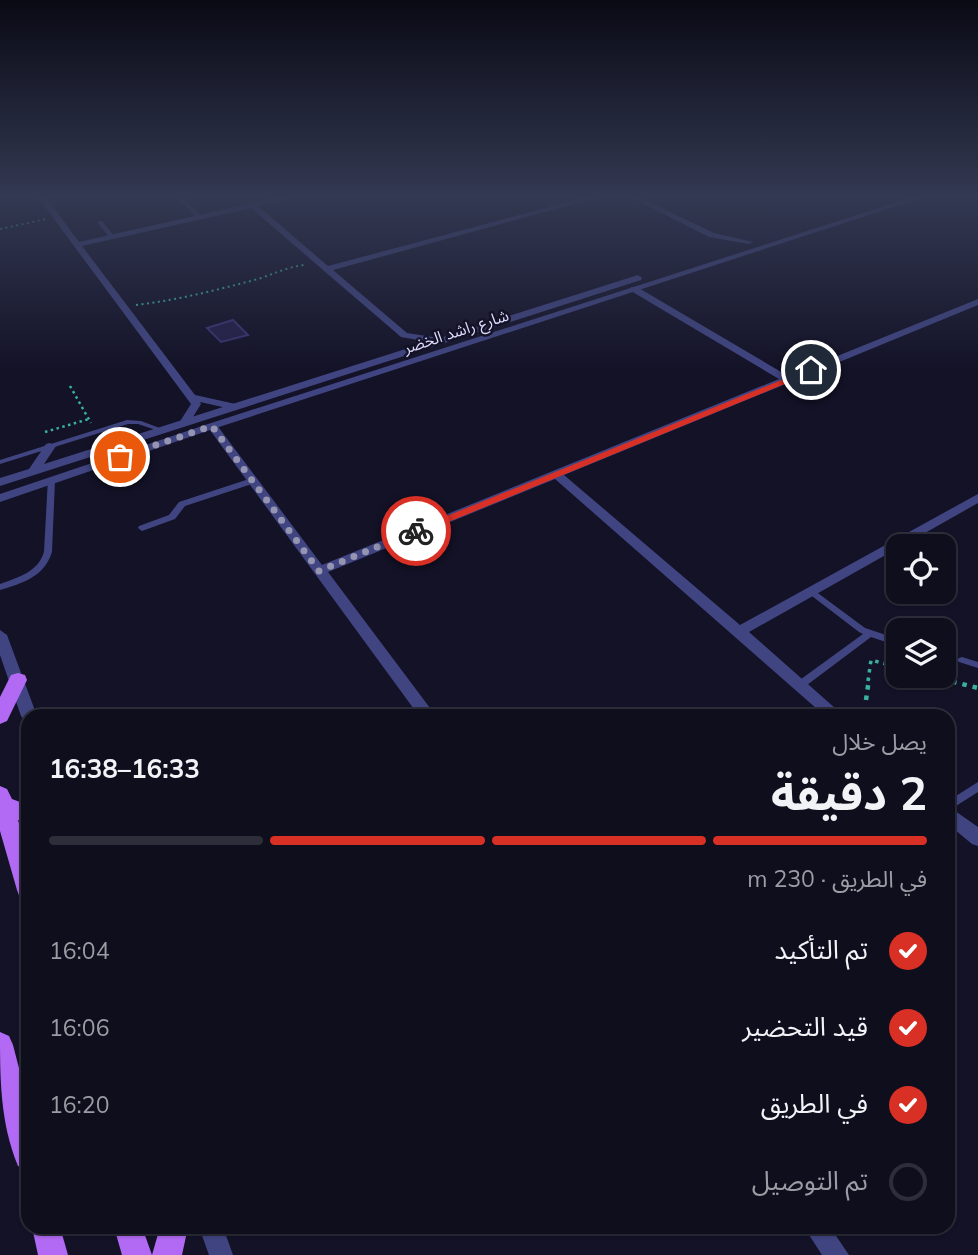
<!DOCTYPE html>
<html lang="ar">
<meta charset="utf-8">
<style>
:root{--surface:#0e0e1d;--page:#171726;--text:#f1f3f6;--muted:#9b9ca4;--line:#2e2e3b;--accent:#d93025}
body{margin:0;font-family:Mulish,"Noto Sans Arabic",sans-serif;background:var(--page);color:var(--text);direction:rtl;height:100vh;display:flex;flex-direction:column;font-size:26px;white-space:nowrap}
*{box-sizing:border-box;margin:0}
p{font-size:23px;color:var(--muted)}
.icon{flex:none;width:38px;height:38px;fill:none;stroke:currentColor;stroke-width:2;stroke-linecap:round;stroke-linejoin:round}
.map{position:relative;flex:1;overflow:hidden;direction:ltr}
.details{position:absolute;left:21px;top:709px;width:934px;height:525px;display:flex;flex-direction:column;background:var(--surface);border-radius:21px;box-shadow:0 2px 5px #0004,0 0 0 2px var(--line);direction:rtl}
.details>*{flex:none}
.fabs{position:absolute;left:886px;top:534px;display:grid;gap:14px}
.fabs a{display:grid;place-items:center;width:70px;height:70px;border-radius:14px;background:var(--surface);box-shadow:0 2px 5px #0004,0 0 0 2px var(--line);font-size:35px}
.pin{position:absolute;display:grid;place-items:center;width:60px;height:60px;color:#fff;margin:-30px;border:4px solid #fff;border-radius:50%;box-shadow:0 2px 7px #0007}
.courier{position:absolute;display:grid;place-items:center;width:70px;height:70px;margin:-35px;border:5px solid #d93025;border-radius:50%;background:#fff;color:#222;box-shadow:0 2px 9px #0007}
.overview em{font-style:normal;font-weight:700}
.overview div{display:flex;flex-direction:column-reverse}
.overview{display:flex;align-items:center;justify-content:space-between;height:119px;padding:0 28px}
h1{font-size:46px;font-weight:700;line-height:52px}
.bar{display:grid;grid-template-columns:repeat(4,1fr);gap:10px 7px;align-content:center;height:84px;padding:0 28px}
.bar i{height:9px;border-radius:5px;background:var(--line)}
.bar .active{background:var(--accent)}
.bar p{grid-column:span 4}
ol{padding:0 28px;list-style:none}
li{display:flex;align-items:center;gap:21px;height:77px}
li p{margin-inline-start:auto}
li .icon{padding:7px;border-radius:50%;background:var(--accent);color:#fff;stroke-width:4}
li:last-child{color:var(--muted)}
li i{width:38px;height:38px;border:4px solid var(--line);border-radius:50%}
.map>svg:first-child{display:block}
.building{fill:#231f47;stroke:#393371;stroke-width:2}
.lines{fill:none;stroke-linecap:round;stroke-linejoin:round}
.path-far3{stroke:#39b19e;stroke-width:2;stroke-dasharray:2 3.5;stroke-linecap:butt}
.path-far2{stroke:#39b19e;stroke-width:2.5;stroke-dasharray:2.5 3.5;stroke-linecap:butt}
.path-far1{stroke:#39b19e;stroke-width:3.5;stroke-dasharray:3.5 5;stroke-linecap:butt}
.path{stroke:#39b19e;stroke-width:4.5;stroke-dasharray:4.5 6;stroke-linecap:butt}
.service{fill:#404582;fill-rule:evenodd}
.minor{fill:#404582;fill-rule:evenodd}
.tertiary{fill:#404582;fill-rule:evenodd}
.primary{fill:#b26af4;fill-rule:evenodd}
.route{fill:#d93025}
.done{stroke:#9594b1;stroke-width:7;stroke-dasharray:0 12.6}
.labels{text-anchor:middle;dominant-baseline:central;stroke-width:5;stroke-linejoin:round;paint-order:stroke}
.far-street-label{font-size:16px;fill:#dbdafc;stroke:#131227}
</style>
<div class="map">
<svg width="978" height="1255" viewBox="0 0 978 1255">
<rect width="100%" height="100%" fill="#131227"/>
<!-- building -->
<polygon class="building" points="233,320 248,335 221,342 207,328"/>
<g class="lines">
<!-- path-far3 -->
<g class="path-far3">
<polyline points="0,229 46,219"/>
<path d="M136 305C178 300 217 290 258 279 274 274 287 267 304 265"/>
</g>
<!-- path-far2 -->
<g class="path-far2">
<polyline points="70,386 91,423"/>
<polyline points="45,432 89,419"/>
</g>
<!-- path-far1 -->
<g class="path-far1">
<polyline points="930,676 949,681"/>
<polyline points="868,681 871,660 898,667"/>
</g>
<!-- path -->
<g class="path">
<polyline points="942,679 978,688"/>
<polyline points="866,700 869,679"/>
</g>
<!-- service -->
<g class="service">
<polygon points="181,199 185,199 201,216 201,218 197,218 181,201"/>
<polygon points="98,221 102,221 114,236 114,238 110,238 98,223"/>
<polygon points="127,420 141,421 165,430 162,432 138,424 128,424 0,464 0,460"/>
<path d="M48 478H54L55 480 52 552C44 577 23 583 0 590V584C19 577 38 572 44 552Z"/>
<polygon points="249,479 255,479 256,481 255,483 185,506 175,519 142,531 138,528 139,526 169,515 179,502"/>
<polygon points="811,588 865,628 898,639 898,646 871,637 803,688 797,688 795,685 797,682 863,634 859,632 808,593 807,591 808,589"/>
<polygon points="962,657 978,662 978,668 959,662 957,660 959,658"/>
<polygon points="978,782 978,792 948,811 948,801"/>
</g>
<!-- minor -->
<g class="minor">
<polygon points="37,196 45,196 79,242 252,203 285,196 298,196 258,206 328,266 591,196 603,196 333,270 407,333 445,339 447,341 442,344 401,337 251,208 82,246 195,395 240,405 241,407 236,410 200,402 201,404 188,425 184,426 179,423 191,404"/>
<polygon points="628,196 637,196 714,233 753,242 749,244 709,237"/>
<polygon points="631,287 637,287 788,376 978,299 978,305 564,475 740,625 978,494 978,503 902,546 898,546 898,548 749,632 844,716 825,716 555,479 328,572 436,716 419,716 207,426 208,424 216,424 322,565 779,379 631,291"/>
<polygon points="0,630 7,635 37,716 28,716 28,722 24,720 21,716 0,655"/>
<polygon points="948,806 978,827 978,846 972,844 948,824"/>
<polygon points="199,1227 223,1227 233,1255 209,1255"/>
<polygon points="804,1227 830,1227 849,1255 822,1255"/>
</g>
<!-- tertiary -->
<g class="tertiary">
<polygon points="916,196 927,196 216,428 0,502 0,494 208,424"/>
<polygon points="638,275 642,278 641,280 0,486 0,478 29,469 46,444 50,443 56,446 44,464"/>
</g>
<!-- primary -->
<g class="primary">
<polygon points="18,673 25,675 27,680 7,721 0,724 0,697 11,675"/>
<polygon points="0,786 7,789 12,799 28,805 28,823 18,820 28,853 28,901 20,898 17,890 0,831"/>
<path d="M0 1032 9 1036 13 1045 28 1103V1170L18 1166C0 1123 0 1078 0 1032Z"/>
<polygon points="32,1227 60,1227 68,1255 38,1255"/>
<polygon points="114,1227 142,1227 152,1255 122,1255"/>
<polygon points="160,1227 188,1227 182,1255 152,1255"/>
</g>
</g>
<!-- sky -->
<linearGradient id="sky" x2="0" y2="1"><stop stop-color="#0a0a15"/><stop offset="0.53" stop-color="#333952"/><stop offset="1" stop-color="#333952" stop-opacity="0"/></linearGradient>
<rect width="978" height="371" fill="url(#sky)"/>
<!-- route -->
<polygon class="route" points="811,368 814,372 419,534 410,531"/>
<g class="lines">
<!-- done -->
<polyline class="done" points="120,457 212,426 319,571 416,531"/>
</g>
<g class="labels">
<!-- far-street labels -->
<g class="far-street-label">
<text transform="translate(456 331) rotate(-18)">شارع راشد الخضر</text>
</g>
</g>
</svg>
<div class="fabs">
<a><svg class="icon" aria-label="locate" viewBox="0 0 24 24"><circle cx="12" cy="12" r="6"/><path d="M12 2v4M12 18v4M2 12h4M18 12h4"/></svg></a>
<a><svg class="icon" aria-label="layers" viewBox="0 0 24 24"><path d="M12 4l9 5-9 5-9-5zM3 14l9 5 9-5"/></svg></a>
</div>
<div class="pin" style="left:120px;top:457px;background:#ea580c"><svg class="icon" aria-label="bag" viewBox="0 0 24 24"><path d="M5 8h14l-1 12H6zM9 8a3 3 0 0 1 6 0"/></svg></div>
<div class="pin" style="left:811px;top:370px;background:#1f2937"><svg class="icon" aria-label="home" viewBox="0 0 24 24"><path d="M3 11l9-7 9 7M6 9v11h12V9"/></svg></div>
<div class="courier" style="left:416px;top:531px"><svg class="icon" aria-label="bike" viewBox="0 0 24 24"><circle cx="6" cy="16" r="4"/><circle cx="18" cy="16" r="4"/><path d="M6 16l4-8h5l3 8M10 8l3 8H6M13 5h3"/></svg></div>
<section class="details">
<div class="overview"><div><h1>2 دقيقة</h1><p>يصل خلال</p></div><em>16:33–16:38</em></div>
<div class="bar"><i class="active"></i><i class="active"></i><i class="active"></i><i></i><p>في الطريق · 230 m</p></div>
<ol>
<li><svg class="icon" aria-label="check" viewBox="0 0 24 24"><path d="M5 12l5 5 9-10"/></svg>تم التأكيد<p>16:04</p></li>
<li><svg class="icon" aria-label="check" viewBox="0 0 24 24"><path d="M5 12l5 5 9-10"/></svg>قيد التحضير<p>16:06</p></li>
<li><svg class="icon" aria-label="check" viewBox="0 0 24 24"><path d="M5 12l5 5 9-10"/></svg>في الطريق<p>16:20</p></li>
<li><i></i>تم التوصيل</li>
</ol>
</section>
</div>
